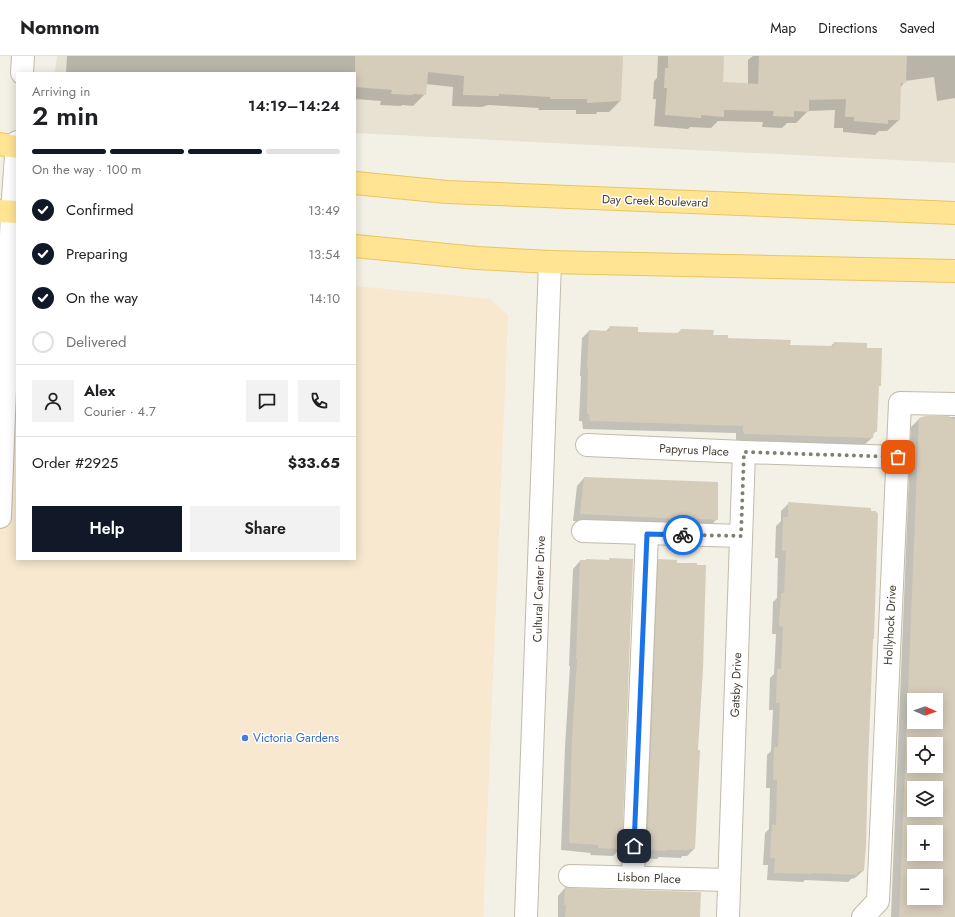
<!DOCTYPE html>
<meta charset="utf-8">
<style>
:root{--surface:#fff;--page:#f2f2f2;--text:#202124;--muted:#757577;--line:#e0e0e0;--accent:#111827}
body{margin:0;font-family:Jost,sans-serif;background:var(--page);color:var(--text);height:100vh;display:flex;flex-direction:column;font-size:15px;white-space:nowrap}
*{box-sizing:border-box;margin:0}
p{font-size:13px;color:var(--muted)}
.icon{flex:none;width:22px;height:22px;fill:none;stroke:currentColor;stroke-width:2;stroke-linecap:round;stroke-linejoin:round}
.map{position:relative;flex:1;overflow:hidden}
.panel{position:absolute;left:16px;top:16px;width:340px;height:488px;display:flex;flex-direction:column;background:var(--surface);border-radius:0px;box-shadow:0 2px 10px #0003}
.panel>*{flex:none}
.needle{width:26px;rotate:92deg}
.buttons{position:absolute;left:907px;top:637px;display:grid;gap:8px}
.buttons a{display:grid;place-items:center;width:36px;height:36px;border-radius:0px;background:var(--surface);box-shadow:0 2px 10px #0003;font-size:20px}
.pin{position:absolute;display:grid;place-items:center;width:34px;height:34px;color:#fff;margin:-17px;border-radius:8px;box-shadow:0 2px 6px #0006}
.courier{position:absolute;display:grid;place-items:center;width:40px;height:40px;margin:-20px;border:3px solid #1a73e8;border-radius:50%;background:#fff;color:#222;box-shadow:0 1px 5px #0007}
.overview em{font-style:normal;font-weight:600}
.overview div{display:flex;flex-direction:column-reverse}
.overview{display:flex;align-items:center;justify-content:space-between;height:68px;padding:0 16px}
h1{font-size:26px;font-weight:600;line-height:30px}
.bar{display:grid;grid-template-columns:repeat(4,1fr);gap:6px 4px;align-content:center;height:48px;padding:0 16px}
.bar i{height:5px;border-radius:3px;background:var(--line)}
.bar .current{background:var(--accent)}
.bar p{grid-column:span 4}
.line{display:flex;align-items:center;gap:10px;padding:0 16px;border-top:1px solid var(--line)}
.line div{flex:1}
.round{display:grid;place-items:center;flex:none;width:42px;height:42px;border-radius:0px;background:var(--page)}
ol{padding:0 16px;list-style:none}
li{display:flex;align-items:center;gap:12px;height:44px}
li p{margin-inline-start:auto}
li .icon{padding:4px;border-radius:50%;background:var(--accent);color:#fff;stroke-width:4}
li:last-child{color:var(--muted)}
li i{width:22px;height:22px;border:2px solid var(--line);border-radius:50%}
.button{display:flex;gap:8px;margin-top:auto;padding:8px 16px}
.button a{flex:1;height:46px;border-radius:0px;background:var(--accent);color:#fff;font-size:16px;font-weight:600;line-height:46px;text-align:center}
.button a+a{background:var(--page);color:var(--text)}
header{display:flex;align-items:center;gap:24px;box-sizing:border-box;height:56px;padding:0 20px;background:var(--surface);border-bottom:1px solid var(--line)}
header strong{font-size:19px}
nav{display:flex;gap:22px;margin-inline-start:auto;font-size:14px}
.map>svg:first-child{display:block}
.residential{fill:#e8e2d3}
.commercial{fill:#f7e8cf}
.shadow{fill:#0003;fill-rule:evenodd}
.building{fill:#d6ccba;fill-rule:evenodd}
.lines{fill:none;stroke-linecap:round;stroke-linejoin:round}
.minor-casing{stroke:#c2bbaa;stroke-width:24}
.major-casing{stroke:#e9c65e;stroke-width:24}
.minor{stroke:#fff;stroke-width:22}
.major{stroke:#ffe593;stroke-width:22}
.done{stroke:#837e72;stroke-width:4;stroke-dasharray:0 7.2}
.route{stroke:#1a73e8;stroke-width:5}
.shop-dot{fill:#3f7fe0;stroke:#fff;stroke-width:1.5}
.labels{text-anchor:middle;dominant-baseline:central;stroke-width:3;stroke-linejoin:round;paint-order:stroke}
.street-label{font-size:12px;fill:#464034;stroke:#fff}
.shop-label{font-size:12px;fill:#366cbe;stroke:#fff;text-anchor:start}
</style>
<header>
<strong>Nomnom</strong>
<nav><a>Map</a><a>Directions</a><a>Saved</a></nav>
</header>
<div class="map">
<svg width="955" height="861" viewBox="0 0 955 861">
<rect width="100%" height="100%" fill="#f3f0e5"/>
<!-- residential -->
<polygon class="residential" points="57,0 955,0 955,107 355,77 355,17 55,17"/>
<!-- commercial -->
<polygon class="commercial" points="0,214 17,216 17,503 355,503 355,230 490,243 508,259 483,861 0,861"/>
<!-- shadow -->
<g class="shadow">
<polygon points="67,0 621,0 620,45 609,56 597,56 596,58 576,58 576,54 538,54 539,52 488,49 482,51 452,50 453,31 426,28 425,38 413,50 402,49 401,50 380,49 381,45 355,43 355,17 234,16 234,17 66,17"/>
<polygon points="658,0 723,0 722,27 748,28 748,4 753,0 955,0 955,42 937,45 934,21 905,25 900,32 899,64 887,75 879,75 875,79 843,76 843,72 834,72 835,54 808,55 796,67 787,67 782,72 762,71 763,66 718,65 711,72 690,71 688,73 654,70 656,43 653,43 654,25 657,22"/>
<polygon points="610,271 637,277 677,278 681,274 727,283 789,290 830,291 834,287 866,293 878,331 876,375 873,378 872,382 864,389 737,385 737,384 736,384 736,377 583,373 582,365 579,365 581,320 580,320 582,282 589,275 606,275"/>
<path d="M926 361H955V861H891L911 371 919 363ZM914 644H936V666H914ZM914 688H936V710H914ZM914 732H936V754H914ZM914 776H936V798H914ZM914 820H936V842H914Z"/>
<polygon points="584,422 717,463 709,471 674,471 573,465 577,430"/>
<polygon points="789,447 863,815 855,822 851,823 848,826 805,824 803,826 767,824 768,809 763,809 765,777 769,773 770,732 766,732 767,699 771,695 773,654 769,654 770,622 774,618 776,578 772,578 773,546 777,542 778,502 775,502 776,470 781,465 781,455"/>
<polygon points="610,503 621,792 613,800 590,799 591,797 561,794 565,691 570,610 569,610 573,513 580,505 608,505"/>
<polygon points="659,504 697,695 694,793 687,800 682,800 681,802 659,801 657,803 639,802 651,512"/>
<polygon points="565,832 699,861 558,861 558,840"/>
</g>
<!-- building -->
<g class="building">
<polygon points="355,0 623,0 621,45 587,47 587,43 550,43 550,41 499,38 499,40 494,40 463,39 464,20 428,16 426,39 413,38 413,39 391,38 392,34 355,31"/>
<polygon points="668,0 724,0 723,26 758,28 759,0 907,0 906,27 901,27 900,64 888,64 888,68 854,65 854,61 845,61 846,43 809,44 809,56 794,55 794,61 773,60 774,55 724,54 724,61 701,59 701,62 665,59 667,32 664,32 665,12 668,12"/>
<polygon points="610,270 638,271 638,276 680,277 681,273 714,274 713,279 728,279 728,282 791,284 790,289 834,290 834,286 867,287 867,292 882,292 881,330 879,330 877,376 874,375 873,382 744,378 744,376 743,376 743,370 590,365 589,358 587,358 588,312 587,312 589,274 609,275"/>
<path d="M926 360H949V362L955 363V861H899L919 362ZM914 644H936V666H914ZM914 688H936V710H914ZM914 732H936V754H914ZM914 776H936V798H914ZM914 820H936V842H914Z"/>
<polygon points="584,421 718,426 718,464 682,462 682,463 580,458"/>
<polygon points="788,446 871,452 871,455 876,455 876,456 878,457 874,583 873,583 868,710 866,790 864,815 857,816 857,819 812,817 812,818 774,817 775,802 770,802 772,768 776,769 777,724 773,724 774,691 778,691 780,647 776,647 777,613 781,613 783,571 779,570 781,537 784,537 786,495 782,495 783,461 788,461"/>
<polygon points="609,502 633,503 622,793 598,792 598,789 569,787 572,683 577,603 576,603 580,504 586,504 586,503 609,504"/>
<polygon points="658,503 677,504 677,507 697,507 697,509 706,509 703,613 698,694 700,694 695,793 689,793 689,794 666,794 666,795 647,794"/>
<polygon points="565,831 570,832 701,836 700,861 565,861 566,849 564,849"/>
</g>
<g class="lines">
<defs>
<g id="minor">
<polyline points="22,17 23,0"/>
<polyline points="587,389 744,396 898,401"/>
<polyline points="0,461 12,155 17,86"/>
<polyline points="583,475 741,480"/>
<polyline points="570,820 729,824"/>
<polyline points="633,821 647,478"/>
<polyline points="526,861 550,206"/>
<polyline points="728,861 744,396"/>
<polyline points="863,861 878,845 900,347 955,348"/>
</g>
<g id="major">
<polyline points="0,88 17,91"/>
<polyline points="355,127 447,136 955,157"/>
<polyline points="0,155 17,156"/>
<polyline points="355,190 477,202 550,206 955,215"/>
</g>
</defs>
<!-- minor casing -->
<use href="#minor" class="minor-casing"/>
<!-- major casing -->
<use href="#major" class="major-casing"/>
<!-- minor -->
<use href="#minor" class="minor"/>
<!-- major -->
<use href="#major" class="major"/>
</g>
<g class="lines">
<!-- done -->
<polyline class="done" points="683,479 741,480 744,396 898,401"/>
<!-- route -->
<polyline class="route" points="634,790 647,478 683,479"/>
</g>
<!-- markers -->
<circle class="shop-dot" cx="245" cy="682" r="4"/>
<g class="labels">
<!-- street labels -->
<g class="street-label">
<text transform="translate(655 145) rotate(2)">Day Creek Boulevard</text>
<text transform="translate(694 394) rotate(3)">Papyrus Place</text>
<text transform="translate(539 533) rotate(-88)">Cultural Center Drive</text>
<text transform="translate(890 569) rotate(-87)">Hollyhock Drive</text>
<text transform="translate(736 629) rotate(-88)">Gatsby Drive</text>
<text transform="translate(649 822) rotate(2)">Lisbon Place</text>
</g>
<!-- shop labels -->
<g class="shop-label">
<text x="253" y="682">Victoria Gardens</text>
</g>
</g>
</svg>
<div class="buttons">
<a><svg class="needle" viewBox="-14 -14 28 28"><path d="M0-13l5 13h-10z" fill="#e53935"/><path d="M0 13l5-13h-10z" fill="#757577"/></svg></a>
<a><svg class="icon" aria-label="locate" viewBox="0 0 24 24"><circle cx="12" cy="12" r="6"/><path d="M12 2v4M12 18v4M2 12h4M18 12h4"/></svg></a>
<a><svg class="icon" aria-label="layers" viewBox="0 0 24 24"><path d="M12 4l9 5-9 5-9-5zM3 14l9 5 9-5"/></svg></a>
<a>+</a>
<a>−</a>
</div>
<div class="pin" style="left:898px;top:401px;background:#ea580c"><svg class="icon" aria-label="bag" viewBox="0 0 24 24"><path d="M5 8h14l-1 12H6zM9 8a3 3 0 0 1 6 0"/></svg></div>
<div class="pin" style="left:634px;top:790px;background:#1f2937"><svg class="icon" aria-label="home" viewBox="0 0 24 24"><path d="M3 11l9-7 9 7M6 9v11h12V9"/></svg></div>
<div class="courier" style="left:683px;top:479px"><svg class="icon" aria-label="bike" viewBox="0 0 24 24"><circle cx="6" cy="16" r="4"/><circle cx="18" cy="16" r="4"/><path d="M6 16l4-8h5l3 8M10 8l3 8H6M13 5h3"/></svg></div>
<section class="panel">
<div class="overview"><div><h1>2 min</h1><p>Arriving in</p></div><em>14:19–14:24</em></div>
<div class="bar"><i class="current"></i><i class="current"></i><i class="current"></i><i></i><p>On the way · 100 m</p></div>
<ol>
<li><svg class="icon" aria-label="check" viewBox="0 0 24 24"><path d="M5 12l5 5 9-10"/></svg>Confirmed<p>13:49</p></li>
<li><svg class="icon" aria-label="check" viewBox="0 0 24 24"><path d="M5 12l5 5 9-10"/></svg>Preparing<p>13:54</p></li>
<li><svg class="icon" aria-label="check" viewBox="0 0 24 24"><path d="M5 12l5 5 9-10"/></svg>On the way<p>14:10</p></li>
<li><i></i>Delivered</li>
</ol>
<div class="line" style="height:72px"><a class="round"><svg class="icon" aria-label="person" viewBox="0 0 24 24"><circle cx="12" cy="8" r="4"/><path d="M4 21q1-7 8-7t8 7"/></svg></a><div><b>Alex</b><p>Courier · 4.7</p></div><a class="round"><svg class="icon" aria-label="chat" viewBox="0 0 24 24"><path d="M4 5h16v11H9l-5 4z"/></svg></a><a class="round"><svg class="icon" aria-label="phone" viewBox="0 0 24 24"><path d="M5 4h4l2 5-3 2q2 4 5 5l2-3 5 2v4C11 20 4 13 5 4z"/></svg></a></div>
<div class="line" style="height:52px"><div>Order #2925</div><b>$33.65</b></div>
<div class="button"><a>Help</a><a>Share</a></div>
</section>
</div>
